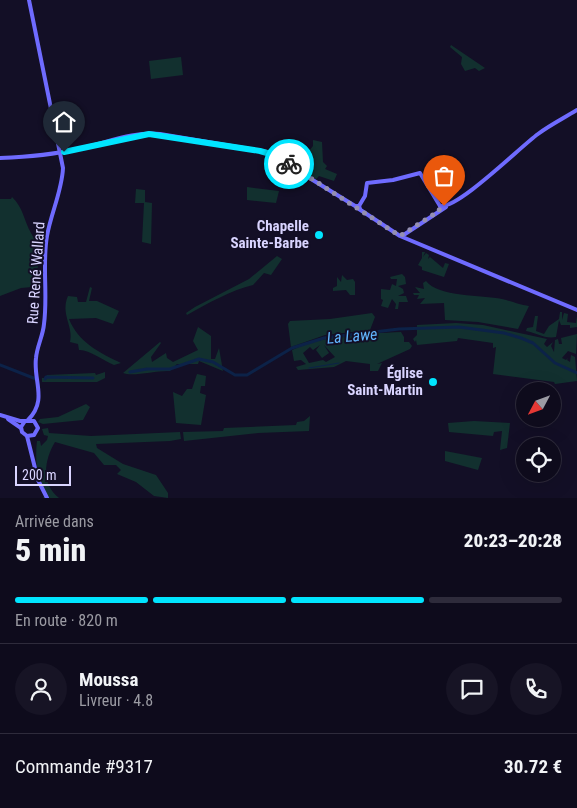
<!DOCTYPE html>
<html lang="fr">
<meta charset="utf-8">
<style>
:root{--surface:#0e0b1c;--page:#171425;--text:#f1f3f6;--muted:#9b9ba3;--line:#2e2b3b;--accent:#00e5ff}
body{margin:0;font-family:"Roboto Condensed",sans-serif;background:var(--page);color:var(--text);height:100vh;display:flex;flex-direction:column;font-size:19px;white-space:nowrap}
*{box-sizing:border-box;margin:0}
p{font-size:16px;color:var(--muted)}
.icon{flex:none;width:28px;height:28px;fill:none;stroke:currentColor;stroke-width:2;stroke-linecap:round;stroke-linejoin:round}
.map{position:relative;height:498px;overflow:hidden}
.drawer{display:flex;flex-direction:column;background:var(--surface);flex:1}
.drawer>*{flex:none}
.needle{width:32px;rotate:229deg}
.tools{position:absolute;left:516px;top:382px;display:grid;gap:10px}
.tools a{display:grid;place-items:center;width:45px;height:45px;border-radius:50%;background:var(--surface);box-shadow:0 5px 20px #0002,0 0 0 1px var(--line);font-size:25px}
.scale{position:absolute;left:15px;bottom:12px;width:56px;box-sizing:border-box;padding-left:5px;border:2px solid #d9d4ff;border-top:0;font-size:14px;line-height:18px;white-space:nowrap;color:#d9d4ff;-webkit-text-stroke:4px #130f26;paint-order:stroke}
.pin{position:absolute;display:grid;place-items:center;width:42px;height:42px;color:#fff;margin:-51px -21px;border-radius:50% 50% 50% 0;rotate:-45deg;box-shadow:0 0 5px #0007}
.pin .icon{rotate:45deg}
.courier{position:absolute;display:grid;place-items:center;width:50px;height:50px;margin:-25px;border:4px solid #00e5ff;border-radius:50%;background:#fff;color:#222;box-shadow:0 1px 6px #0007}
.headline em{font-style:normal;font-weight:800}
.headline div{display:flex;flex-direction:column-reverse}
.headline{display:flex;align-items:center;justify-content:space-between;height:85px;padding:0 15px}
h1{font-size:32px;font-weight:800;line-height:38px}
.bar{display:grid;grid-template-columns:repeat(4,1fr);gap:8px 5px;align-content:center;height:60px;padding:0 15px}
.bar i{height:6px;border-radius:4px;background:var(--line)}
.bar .on{background:var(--accent)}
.bar p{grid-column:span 4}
.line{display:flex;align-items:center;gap:12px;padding:0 15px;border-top:1px solid var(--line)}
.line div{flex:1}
.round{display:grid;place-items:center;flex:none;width:52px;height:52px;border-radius:26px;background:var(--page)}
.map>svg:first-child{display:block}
.green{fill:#12302f;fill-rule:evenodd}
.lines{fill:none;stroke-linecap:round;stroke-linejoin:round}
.stream{stroke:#0c2248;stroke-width:1}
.river{stroke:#0c2248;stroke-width:3}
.secondary{stroke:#6f6bff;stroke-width:4}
.done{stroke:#948fb3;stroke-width:5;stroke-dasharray:0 9}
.route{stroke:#00e5ff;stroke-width:6}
.poi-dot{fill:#00e5ff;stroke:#130f26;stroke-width:2}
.labels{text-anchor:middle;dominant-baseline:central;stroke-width:4;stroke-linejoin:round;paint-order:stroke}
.poi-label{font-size:15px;font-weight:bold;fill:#d9d4ff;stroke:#130f26;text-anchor:end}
.street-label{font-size:15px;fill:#d9d4ff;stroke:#130f26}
.water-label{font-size:16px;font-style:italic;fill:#62b6ff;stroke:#130f26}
</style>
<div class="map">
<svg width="577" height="498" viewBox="0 0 577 498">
<rect width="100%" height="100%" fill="#130f26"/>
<!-- green -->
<g class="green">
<polygon points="451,45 485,68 479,71 475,68 465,71 461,64 462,57 450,47"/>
<polygon points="181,57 183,75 151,79 149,61"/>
<polygon points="313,140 322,142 323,162 327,166 325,169 337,174 334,181 319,176 316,179 287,159 289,153 305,156 313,146"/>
<polygon points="247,187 279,191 276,203 247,200"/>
<polygon points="136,189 145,190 145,202 152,203 151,244 142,242 144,203 135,203"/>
<path d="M12 197C23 207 24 221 31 233 35 241 42 248 43 258L40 260 32 287 21 288 0 296V199H11Z"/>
<polygon points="422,252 425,252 423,257 426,253 429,255 428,259 430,257 443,268 445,263 449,264 444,277 422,270 422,267 418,265 422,258"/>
<path d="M277 256 282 259 271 275 264 273 253 285C232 290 208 303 187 315L186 313 195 307 249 279Z"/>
<polygon points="402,274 405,277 406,284 398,286 403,289 404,293 398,296 406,296 408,302 399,302 398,309 395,309 396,304 392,299 388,308 381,306 383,300 381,299 381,289 390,290 392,284 396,286 397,279 391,279 390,277"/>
<polygon points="342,275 347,280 353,279 355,282 355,295 350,295 346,290 333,291 333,288 337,286 337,277 341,282"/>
<path d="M426 281C438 297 482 295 502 299 511 301 519 305 529 306L518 329 478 322 445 320 444 303 420 304 425 298 417 299 419 295H414L413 293H420L415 287 424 289 423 283Z"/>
<path d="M90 287 92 288 89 301H97L119 311 113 324 96 318 69 319C78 342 100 353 121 363L114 365C104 361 88 349 79 350L78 344 70 342C74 327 60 314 68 296L77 297 78 302H86Z"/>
<path d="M560 312H562V320L564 313 568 314 567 322 576 323 577 316V327L570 328V325H561L559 320 556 337C544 339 537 333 526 331L527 328 533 327 535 316H538L536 331 544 334 549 326 559 319Z"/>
<polygon points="372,313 375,317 370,330 325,335 291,347 288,324 290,321 330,319"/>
<polygon points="456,323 483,325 547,339 544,344 547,347 553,342 551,346 554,352 555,340 558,339 559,344 562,344 561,338 577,334 576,354 568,351 562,358 566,360 568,358 567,360 570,362 571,355 575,357 577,381 555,384 554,382 493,374 496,347 493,348 493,343 458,338 457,341 417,345 416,340 415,342 413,339 417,335 417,325"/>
<path d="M198 327 211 336V359H215L219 348 223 371 199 361 198 364H177L170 371C157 370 133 377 123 373L160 342 161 343 151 357 152 362 166 353 167 358 173 362 198 350 193 341Z"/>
<path d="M401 332 404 337V342H409L412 346 410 349 377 364 382 363 378 371H370V364L346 361 334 367 298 370 296 367 306 364 301 360 294 361 292 350C326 334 364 334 401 332ZM320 345 316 350 322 358 329 353 324 345 335 357 326 362 323 360 309 363 303 353 310 347 313 350Z"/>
<polygon points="105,372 105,378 97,382 42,382 42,378 45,378 47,375 95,373 96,375"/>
<polygon points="197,374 206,376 205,386 201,386 200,393 206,395 201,425 176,423 173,392 182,396 187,389 192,389"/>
<polygon points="86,404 90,407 83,420 43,424 38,422 40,419 58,417"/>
<polygon points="310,416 309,431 258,433 184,441 183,432 223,431 224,428 296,425 297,422 304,421"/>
<polygon points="474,421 510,423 507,448 500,450 502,431 494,432 493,436 449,432 448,423"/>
<path d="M48 428 49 433 91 436 180 432 181 439 170 441 96 444 97 448 123 464 156 475 168 493V498L154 496 136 482 117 474 121 470 116 465H104L94 453 55 442C44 460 41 484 59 498H43L46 492C36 476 35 458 37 441H40L41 446 47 440 48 436 44 435 42 429Z"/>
<polygon points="445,451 482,458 478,470 445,461"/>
</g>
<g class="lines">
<!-- stream -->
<polyline class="stream" points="309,368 339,363"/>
<!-- river -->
<g class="river">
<polyline points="0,365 36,379"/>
<polyline points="130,372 147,369 170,369 199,359 213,362 235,375 247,375 292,348 324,338 399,329 459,327 504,333 521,338 533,343 555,363 577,373"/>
<polyline points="45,379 46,377 93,378"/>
</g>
<!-- secondary -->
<g class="secondary">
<path d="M0 158C26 157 52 155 77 149 104 144 132 131 160 134L267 152 360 209 359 206H357"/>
<polyline points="359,206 365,196 367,183 393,180 420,173 440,206"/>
<path d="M440 206C458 209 520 147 538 134 550 125 564 118 577 110"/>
<polyline points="359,209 400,236 577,310"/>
<polyline points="402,236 446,207"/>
<polyline points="0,415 20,421 34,421 38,428 34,435 27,436 22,432 21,427 25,421"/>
<polyline points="8,419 21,428"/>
<path d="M28 420C48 400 33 381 36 358 37 346 43 336 44 324 48 295 42 264 47 236 51 213 62 191 63 168L29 0"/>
<polyline points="27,436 38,480 47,498"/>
</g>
</g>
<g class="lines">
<!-- done -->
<polyline class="done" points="289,164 400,236 439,211 440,206 444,206"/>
<!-- route -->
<polyline class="route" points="64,152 149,134 260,151 274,155 289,164"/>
</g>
<!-- markers -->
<g class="poi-dot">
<circle cx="319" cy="235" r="5"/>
<circle cx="433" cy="382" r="5"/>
</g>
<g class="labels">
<!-- poi labels -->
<g class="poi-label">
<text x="309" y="226">Chapelle<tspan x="309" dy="17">Sainte-Barbe</tspan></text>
<text x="423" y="373">Église<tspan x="423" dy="17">Saint-Martin</tspan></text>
</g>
<!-- street labels -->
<g class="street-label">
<text transform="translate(36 273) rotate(-86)">Rue René Wallard</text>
</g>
<!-- water labels -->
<g class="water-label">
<text transform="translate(352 336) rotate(-5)">La Lawe</text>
</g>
</g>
</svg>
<div class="tools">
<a><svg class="needle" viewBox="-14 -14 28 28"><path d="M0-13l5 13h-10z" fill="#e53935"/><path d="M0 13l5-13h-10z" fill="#9b9ba3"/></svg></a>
<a><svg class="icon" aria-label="locate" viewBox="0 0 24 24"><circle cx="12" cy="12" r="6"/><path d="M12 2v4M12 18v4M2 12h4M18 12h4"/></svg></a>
</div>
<div class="scale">200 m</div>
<div class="pin" style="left:444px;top:206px;background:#ea580c"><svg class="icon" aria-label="bag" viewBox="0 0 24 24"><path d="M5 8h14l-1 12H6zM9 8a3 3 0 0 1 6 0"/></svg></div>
<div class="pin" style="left:64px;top:152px;background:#1f2937"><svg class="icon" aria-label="home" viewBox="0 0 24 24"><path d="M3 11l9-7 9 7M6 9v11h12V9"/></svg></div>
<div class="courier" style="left:289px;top:164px"><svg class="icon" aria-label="bike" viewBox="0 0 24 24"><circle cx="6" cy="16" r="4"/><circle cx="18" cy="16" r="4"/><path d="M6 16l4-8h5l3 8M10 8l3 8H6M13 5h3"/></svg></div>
</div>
<section class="drawer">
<div class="headline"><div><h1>5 min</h1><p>Arrivée dans</p></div><em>20:23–20:28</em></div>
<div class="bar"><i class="on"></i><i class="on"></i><i class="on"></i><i></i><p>En route · 820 m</p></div>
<div class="line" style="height:90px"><a class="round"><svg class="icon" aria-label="person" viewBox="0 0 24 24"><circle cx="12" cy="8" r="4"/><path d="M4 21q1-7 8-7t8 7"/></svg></a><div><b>Moussa</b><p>Livreur · 4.8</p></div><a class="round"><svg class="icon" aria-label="chat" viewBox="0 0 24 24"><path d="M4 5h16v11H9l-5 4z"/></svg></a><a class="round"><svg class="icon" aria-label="phone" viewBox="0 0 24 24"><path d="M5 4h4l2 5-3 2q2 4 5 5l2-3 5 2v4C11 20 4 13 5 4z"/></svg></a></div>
<div class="line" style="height:65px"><div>Commande #9317</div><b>30.72 €</b></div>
</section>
